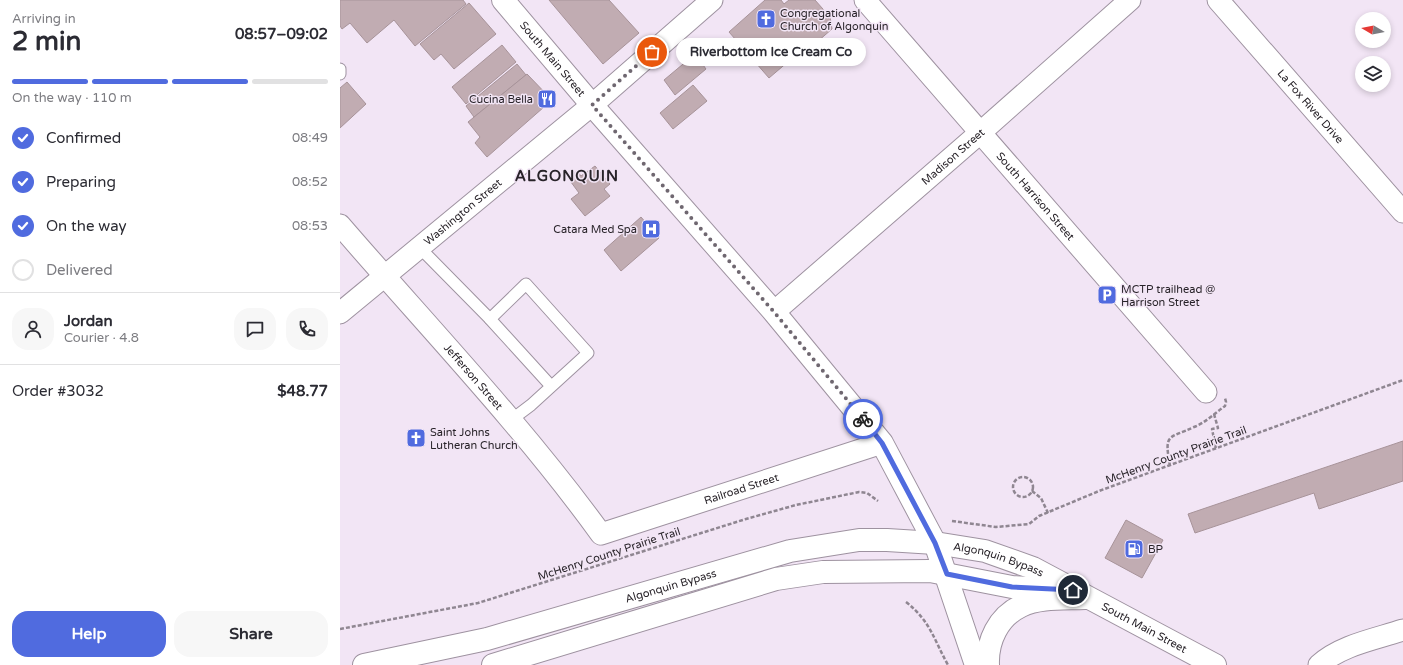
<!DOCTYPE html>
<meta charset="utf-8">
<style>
:root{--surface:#fff;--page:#f7f7f7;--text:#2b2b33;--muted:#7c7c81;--line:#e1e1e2;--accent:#506bdf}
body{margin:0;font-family:"Varela Round",sans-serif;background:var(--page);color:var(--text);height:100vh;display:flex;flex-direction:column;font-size:15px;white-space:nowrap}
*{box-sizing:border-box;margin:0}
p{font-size:13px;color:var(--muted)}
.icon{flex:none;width:22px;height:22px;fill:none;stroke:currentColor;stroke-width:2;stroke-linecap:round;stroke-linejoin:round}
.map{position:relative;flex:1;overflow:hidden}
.side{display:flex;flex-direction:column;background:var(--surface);width:340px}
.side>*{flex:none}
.needle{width:26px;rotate:280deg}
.fabs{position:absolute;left:1015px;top:12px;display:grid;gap:8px}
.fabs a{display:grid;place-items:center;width:36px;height:36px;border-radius:50%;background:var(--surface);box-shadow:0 2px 6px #0003;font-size:20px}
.pin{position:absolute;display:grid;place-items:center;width:34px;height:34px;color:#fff;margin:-17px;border:2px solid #fff;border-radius:50%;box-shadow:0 1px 4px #0007}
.courier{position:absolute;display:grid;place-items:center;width:40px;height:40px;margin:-20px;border:3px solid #506bdf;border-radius:50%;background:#fff;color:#222;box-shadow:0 1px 5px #0007}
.bubble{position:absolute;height:28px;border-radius:14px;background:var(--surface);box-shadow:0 2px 6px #0003;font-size:13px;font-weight:800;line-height:28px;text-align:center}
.head em{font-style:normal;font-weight:800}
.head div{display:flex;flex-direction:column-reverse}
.head{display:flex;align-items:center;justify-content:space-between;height:68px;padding:0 12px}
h1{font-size:26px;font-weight:800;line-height:30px}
.bar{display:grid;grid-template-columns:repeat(4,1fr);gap:6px 4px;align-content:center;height:48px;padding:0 12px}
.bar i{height:5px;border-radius:3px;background:var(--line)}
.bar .current{background:var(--accent)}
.bar p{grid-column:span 4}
.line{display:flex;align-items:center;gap:10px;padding:0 12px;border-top:1px solid var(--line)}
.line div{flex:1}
.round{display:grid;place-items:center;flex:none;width:42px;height:42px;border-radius:16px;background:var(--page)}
ol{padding:0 12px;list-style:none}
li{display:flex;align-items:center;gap:12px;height:44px}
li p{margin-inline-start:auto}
li .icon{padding:4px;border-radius:50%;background:var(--accent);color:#fff;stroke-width:4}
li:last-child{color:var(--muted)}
li i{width:22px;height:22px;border:2px solid var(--line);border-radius:50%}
.primary-button{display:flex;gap:8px;margin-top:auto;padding:8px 12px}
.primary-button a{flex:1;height:46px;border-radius:16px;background:var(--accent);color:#fff;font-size:16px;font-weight:800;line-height:46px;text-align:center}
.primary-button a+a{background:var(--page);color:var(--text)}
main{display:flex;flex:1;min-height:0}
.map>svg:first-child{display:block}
.building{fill:#c1acb2;stroke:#a79399}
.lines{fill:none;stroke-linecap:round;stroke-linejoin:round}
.service-casing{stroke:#9e92a0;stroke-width:13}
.minor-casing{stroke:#9e92a0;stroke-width:23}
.tertiary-casing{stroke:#9e92a0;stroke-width:24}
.primary-casing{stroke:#9e92a0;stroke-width:24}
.path{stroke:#8f8691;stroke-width:2.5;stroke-dasharray:4 2;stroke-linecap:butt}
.service{stroke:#fff;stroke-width:11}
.minor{stroke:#fff;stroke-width:21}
.tertiary{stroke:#fff;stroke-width:22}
.primary{stroke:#fff;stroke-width:22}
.done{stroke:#6f6770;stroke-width:4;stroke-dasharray:0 7.2}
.route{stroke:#506bdf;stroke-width:5}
.labels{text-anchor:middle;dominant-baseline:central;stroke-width:3;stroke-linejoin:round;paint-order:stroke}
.poi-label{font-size:11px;fill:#282329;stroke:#f2e5f5;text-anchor:start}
.street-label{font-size:11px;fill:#282329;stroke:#f2e5f5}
.district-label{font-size:15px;font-weight:bold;letter-spacing:1px;fill:#282329;stroke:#f2e5f5}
</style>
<main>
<section class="side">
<div class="head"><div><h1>2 min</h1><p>Arriving in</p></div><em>08:57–09:02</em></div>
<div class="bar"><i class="current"></i><i class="current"></i><i class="current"></i><i></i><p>On the way · 110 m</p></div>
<ol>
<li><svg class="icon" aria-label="check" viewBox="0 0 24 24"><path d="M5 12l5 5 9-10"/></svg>Confirmed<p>08:49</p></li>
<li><svg class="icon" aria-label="check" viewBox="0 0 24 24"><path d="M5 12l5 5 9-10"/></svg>Preparing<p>08:52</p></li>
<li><svg class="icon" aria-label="check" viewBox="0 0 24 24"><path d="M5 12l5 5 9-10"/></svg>On the way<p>08:53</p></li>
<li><i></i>Delivered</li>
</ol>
<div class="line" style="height:72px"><a class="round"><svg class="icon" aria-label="person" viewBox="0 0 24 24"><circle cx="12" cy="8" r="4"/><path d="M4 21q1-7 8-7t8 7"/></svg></a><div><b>Jordan</b><p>Courier · 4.8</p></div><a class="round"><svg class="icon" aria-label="chat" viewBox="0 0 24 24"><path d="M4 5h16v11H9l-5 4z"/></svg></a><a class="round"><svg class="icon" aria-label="phone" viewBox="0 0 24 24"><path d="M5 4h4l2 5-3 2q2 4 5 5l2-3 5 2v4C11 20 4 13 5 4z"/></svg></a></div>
<div class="line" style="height:52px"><div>Order #3032</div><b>$48.77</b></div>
<div class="primary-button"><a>Help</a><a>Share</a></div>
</section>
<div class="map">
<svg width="1063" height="665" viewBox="0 0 1063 665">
<rect width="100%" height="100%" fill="#f2e5f5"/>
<!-- building -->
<g class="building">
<polygon points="0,0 123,0 126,4 75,46 54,20 27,43 10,23 2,29 0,26"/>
<polygon points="209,0 269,0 299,33 263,64"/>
<polygon points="425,0 441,0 444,4 449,0 475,0 490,17 492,29 470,48 475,55 464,64 456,55 429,78 389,32"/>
<polygon points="129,3 156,34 114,69 101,54 94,60 80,44"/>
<polygon points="162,45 176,62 126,104 112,87"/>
<polygon points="355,54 366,69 335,95 324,80"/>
<polygon points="177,64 186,75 134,117 126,106"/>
<polygon points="187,74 212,100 147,157 135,143 140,137 128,122"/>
<polygon points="7,82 26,104 0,128 0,88"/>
<polygon points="353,85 367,101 333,129 320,113"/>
<polygon points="255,166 270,184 264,189 270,196 245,216 231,199 239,193 228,178 237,171 241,176"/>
<polygon points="301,217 319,238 281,271 264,250"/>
<polygon points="1063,441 1063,481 979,509 974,493 855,533 848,514"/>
<polygon points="786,520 823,540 802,578 765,558"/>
</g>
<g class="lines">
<defs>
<g id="service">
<polyline points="0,69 0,74"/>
<polyline points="79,247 150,319"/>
<polyline points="171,420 191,405 248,353 186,284 150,319 211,386"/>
</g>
<g id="minor">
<path id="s1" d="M525 0 866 392"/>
<path id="s2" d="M878 0 1063 212"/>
<path id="s3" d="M0 225C88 327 182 425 261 534L542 443"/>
<path id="s4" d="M434 312 641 132 790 0"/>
<path id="s5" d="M0 313 252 105 372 0"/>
<path d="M979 665C1001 645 1036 639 1063 630"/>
</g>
<g id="tertiary">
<path id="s6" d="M163 0 252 105 434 312 542 443 595 543 636 665"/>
<path d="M648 665C647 641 658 617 681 606 699 597 725 599 745 598"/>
</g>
<g id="primary">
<path id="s7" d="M24 665 147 639 450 551 519 540H547L595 543 645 551 693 568 875 665"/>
<polyline points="153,665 436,579 483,572 590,571 672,587 729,590"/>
</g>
</defs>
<!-- service casing -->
<use href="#service" class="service-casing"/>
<!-- minor casing -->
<use href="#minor" class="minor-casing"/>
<!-- tertiary casing -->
<use href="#tertiary" class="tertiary-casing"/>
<!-- primary casing -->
<use href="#primary" class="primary-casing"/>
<!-- path -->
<g class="path">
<polyline points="874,414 878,428 872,429 876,449"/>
<path d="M830 466C824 433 828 439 854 427 865 423 875 413 885 406L886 402 885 398"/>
<circle cx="683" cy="487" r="10"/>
<polyline points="692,491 701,498 708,513"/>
<polyline points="612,521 656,527 689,524 699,516 759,491 1063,380"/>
<path d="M566 602C591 622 593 638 608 665"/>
<polyline points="0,629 138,603 406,519 456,505 519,492 527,493 538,501"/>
</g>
<!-- service -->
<use href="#service" class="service"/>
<!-- minor -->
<use href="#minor" class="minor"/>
<!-- tertiary -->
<use href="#tertiary" class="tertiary"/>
<!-- primary -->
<use href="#primary" class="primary"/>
</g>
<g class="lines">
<!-- done -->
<polyline class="done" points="312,52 252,105 434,312 523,419"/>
<!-- route -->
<polyline class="route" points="523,419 542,443 595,543 607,574 672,587 733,590"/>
</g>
<!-- icons -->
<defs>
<symbol id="church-square" viewBox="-11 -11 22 22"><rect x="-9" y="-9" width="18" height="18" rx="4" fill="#506bdf" stroke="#f2e5f5"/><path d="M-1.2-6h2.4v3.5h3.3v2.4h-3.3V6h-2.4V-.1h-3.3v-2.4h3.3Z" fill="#fff"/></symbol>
<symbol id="restaurant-square" viewBox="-11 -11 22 22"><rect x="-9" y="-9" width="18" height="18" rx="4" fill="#506bdf" stroke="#f2e5f5"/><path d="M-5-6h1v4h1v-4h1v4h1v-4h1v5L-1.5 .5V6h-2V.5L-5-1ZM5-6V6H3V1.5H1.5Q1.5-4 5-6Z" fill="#fff"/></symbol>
<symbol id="hospital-square" viewBox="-11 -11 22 22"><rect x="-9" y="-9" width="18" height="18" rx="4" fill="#506bdf" stroke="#f2e5f5"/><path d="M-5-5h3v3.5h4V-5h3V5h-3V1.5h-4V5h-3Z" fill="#fff"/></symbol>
<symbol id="parking-square" viewBox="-11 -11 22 22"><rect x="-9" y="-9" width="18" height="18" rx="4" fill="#506bdf" stroke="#f2e5f5"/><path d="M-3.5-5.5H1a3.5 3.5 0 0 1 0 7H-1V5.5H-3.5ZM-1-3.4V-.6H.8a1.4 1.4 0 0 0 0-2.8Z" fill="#fff"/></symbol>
<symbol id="fuel-square" viewBox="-11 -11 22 22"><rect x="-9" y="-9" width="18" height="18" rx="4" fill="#506bdf" stroke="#f2e5f5"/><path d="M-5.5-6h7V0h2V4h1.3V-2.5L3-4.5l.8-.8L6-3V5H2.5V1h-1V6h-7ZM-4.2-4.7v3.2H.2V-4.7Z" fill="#fff"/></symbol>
</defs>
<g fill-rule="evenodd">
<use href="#church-square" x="415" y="8" width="22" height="22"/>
<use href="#restaurant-square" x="196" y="88" width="22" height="22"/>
<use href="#hospital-square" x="300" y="218" width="22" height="22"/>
<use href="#parking-square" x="756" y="284" width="22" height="22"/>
<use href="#church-square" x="65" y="427" width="22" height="22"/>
<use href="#fuel-square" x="783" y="538" width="22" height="22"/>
</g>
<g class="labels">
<!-- poi labels -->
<g class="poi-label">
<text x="440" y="13">Congregational<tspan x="440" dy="13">Church of Algonquin</tspan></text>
<text x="193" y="99" text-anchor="end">Cucina Bella</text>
<text x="297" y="229" text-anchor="end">Catara Med Spa</text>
<text x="781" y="289">MCTP trailhead @<tspan x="781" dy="13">Harrison Street</tspan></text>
<text x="90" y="432">Saint Johns<tspan x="90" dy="13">Lutheran Church</tspan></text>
<text x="808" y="549">BP</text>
</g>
<!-- street labels -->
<g class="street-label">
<text stroke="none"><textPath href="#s6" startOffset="77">South Main Street</textPath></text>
<text stroke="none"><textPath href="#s2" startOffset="141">La Fox River Drive</textPath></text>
<text stroke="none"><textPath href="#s4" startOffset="237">Madison Street</textPath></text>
<text stroke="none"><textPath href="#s1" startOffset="260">South Harrison Street</textPath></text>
<text stroke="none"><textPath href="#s5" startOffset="159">Washington Street</textPath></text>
<text stroke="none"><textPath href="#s3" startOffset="202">Jefferson Street</textPath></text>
<text transform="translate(836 455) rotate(-20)">McHenry County Prairie Trail</text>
<text stroke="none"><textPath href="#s3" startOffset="552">Railroad Street</textPath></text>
<text transform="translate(269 554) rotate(-18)">McHenry County Prairie Trail</text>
<text stroke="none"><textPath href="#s7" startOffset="653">Algonquin Bypass</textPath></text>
<text stroke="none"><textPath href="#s7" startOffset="317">Algonquin Bypass</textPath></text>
<text stroke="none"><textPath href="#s7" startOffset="815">South Main Street</textPath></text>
</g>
<!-- district labels -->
<g class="district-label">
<text x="227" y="176">ALGONQUIN</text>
</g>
</g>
</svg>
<div class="fabs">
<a><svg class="needle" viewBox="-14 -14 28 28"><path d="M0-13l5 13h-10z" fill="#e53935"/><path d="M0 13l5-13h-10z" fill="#7c7c81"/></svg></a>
<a><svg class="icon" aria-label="layers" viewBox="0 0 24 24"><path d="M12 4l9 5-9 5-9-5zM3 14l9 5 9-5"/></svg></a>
</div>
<div class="pin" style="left:312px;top:52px;background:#ea580c"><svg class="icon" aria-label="bag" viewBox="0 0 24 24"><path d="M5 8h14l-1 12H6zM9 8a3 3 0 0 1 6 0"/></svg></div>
<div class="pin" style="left:733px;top:590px;background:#1f2937"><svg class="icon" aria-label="home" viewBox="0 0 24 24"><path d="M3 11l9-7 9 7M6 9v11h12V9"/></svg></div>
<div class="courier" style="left:523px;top:419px"><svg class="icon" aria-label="bike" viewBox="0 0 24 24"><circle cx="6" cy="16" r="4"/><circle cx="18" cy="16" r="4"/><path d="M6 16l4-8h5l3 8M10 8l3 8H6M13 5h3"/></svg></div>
<div class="bubble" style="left:336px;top:38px;width:190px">Riverbottom Ice Cream Co</div>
</div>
</main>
